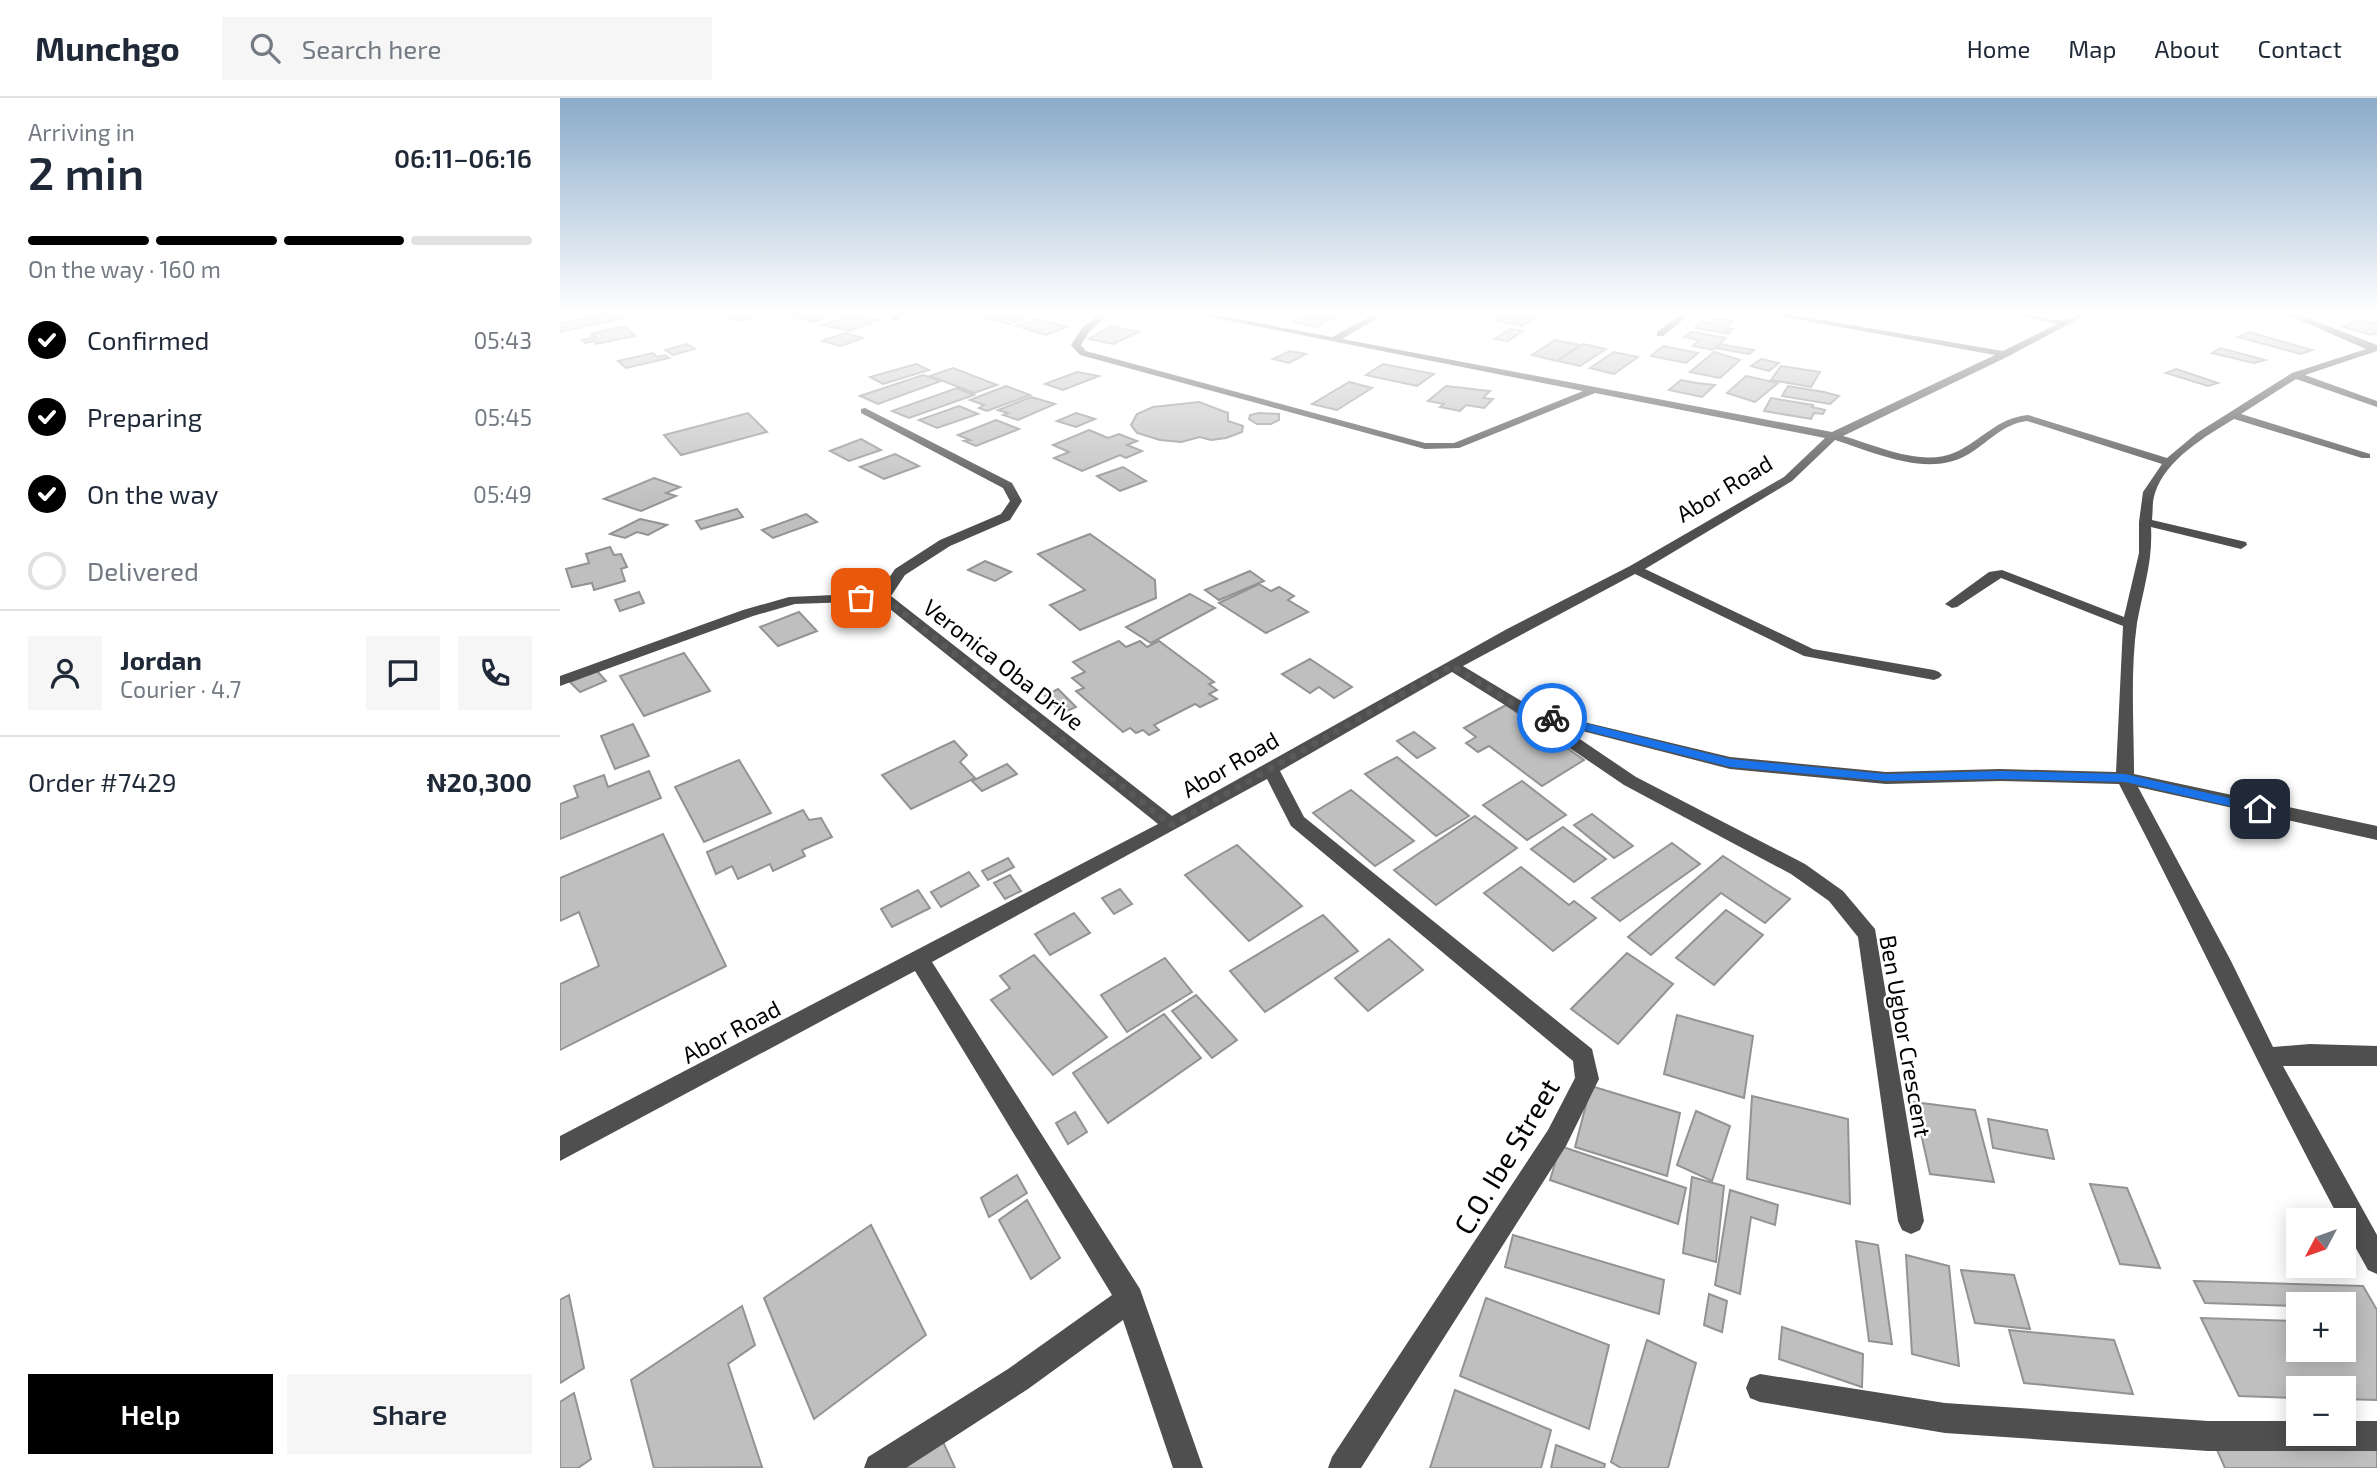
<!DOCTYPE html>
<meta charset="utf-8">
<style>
:root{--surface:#fff;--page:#f6f6f7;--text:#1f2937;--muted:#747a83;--line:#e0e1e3;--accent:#000}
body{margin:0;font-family:"Exo 2",sans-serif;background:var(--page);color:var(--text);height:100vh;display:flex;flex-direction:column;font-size:26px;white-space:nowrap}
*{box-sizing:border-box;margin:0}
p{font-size:23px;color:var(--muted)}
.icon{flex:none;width:38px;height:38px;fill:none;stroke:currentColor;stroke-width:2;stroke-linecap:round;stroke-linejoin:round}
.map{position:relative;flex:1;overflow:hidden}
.details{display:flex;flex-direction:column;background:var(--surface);width:560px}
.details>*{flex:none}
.needle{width:46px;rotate:229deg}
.controls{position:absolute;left:1726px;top:1110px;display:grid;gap:14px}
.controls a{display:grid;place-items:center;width:70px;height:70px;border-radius:0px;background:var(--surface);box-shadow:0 4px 18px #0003;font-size:35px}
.pin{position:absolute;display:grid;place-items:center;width:60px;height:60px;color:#fff;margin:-30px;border-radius:14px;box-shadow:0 4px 10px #0006}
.courier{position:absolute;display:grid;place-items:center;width:70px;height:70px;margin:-35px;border:5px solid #1a73e8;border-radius:50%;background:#fff;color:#222;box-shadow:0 2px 9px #0007}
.overview em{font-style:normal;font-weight:600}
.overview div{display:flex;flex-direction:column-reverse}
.overview{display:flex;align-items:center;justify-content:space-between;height:119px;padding:0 28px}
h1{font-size:46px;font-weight:600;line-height:52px}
.bar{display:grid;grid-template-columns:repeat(4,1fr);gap:10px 7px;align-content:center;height:84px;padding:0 28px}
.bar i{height:9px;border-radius:5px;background:var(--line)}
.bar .active{background:var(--accent)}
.bar p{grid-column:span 4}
.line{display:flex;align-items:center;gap:18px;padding:0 28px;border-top:2px solid var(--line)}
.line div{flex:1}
.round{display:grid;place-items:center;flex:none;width:74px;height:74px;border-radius:0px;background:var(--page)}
ol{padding:0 28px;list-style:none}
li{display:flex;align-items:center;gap:21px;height:77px}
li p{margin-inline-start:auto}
li .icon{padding:7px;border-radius:50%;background:var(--accent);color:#fff;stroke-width:4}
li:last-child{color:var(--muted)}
li i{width:38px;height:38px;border:4px solid var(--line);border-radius:50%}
.button{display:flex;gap:14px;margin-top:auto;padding:14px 28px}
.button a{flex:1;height:80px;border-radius:0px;background:var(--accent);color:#fff;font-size:28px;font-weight:600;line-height:80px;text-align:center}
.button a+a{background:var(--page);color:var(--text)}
header{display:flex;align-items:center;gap:42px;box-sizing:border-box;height:98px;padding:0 35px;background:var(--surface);border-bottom:2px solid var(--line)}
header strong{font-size:33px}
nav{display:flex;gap:38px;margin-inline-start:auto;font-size:24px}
.search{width:490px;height:63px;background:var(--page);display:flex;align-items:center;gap:18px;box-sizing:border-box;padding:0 24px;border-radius:0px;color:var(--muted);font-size:26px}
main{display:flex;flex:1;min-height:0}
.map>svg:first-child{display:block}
.building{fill:#bfbfbf;stroke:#939393;stroke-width:2}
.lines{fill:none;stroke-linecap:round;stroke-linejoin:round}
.minor{fill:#4f4f4f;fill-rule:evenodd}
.route{fill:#1a73e8}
.done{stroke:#595959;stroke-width:7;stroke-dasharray:0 12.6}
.labels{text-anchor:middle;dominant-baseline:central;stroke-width:5;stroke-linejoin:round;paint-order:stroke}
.street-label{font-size:23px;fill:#000;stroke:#fff}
.near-street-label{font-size:28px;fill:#000;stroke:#fff}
</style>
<header>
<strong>Munchgo</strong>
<div class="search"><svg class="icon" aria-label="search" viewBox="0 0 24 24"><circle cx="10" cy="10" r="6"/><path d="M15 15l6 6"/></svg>Search here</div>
<nav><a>Home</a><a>Map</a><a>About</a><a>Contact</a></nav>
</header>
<main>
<section class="details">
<div class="overview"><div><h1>2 min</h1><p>Arriving in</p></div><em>06:11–06:16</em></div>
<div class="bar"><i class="active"></i><i class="active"></i><i class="active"></i><i></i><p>On the way · 160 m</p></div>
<ol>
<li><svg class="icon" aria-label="check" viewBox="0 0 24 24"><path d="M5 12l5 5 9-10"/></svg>Confirmed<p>05:43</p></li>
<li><svg class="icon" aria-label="check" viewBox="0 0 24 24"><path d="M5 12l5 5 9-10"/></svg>Preparing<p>05:45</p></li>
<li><svg class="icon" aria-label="check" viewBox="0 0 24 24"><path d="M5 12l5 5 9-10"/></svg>On the way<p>05:49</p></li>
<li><i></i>Delivered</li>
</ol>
<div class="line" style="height:126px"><a class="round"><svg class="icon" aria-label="person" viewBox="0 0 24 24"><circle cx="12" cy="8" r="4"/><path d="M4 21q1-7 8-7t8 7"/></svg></a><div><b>Jordan</b><p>Courier · 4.7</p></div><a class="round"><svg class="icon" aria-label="chat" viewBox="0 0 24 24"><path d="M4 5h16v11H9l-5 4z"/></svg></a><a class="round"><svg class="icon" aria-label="phone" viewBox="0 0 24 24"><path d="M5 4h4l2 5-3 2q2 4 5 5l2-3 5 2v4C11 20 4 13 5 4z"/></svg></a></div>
<div class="line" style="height:91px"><div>Order #7429</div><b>₦20,300</b></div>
<div class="button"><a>Help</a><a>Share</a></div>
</section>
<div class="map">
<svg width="1817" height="1370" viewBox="0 0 1817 1370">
<rect width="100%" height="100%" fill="#fff"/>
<!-- building -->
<g class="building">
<polygon points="53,214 87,215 0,234 0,225"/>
<polygon points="182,214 204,214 184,223 166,221"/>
<polygon points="231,214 264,214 249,221 220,219"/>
<polygon points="431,214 453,214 470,219 448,226 419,218"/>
<polygon points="743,214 724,220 708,215 710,214"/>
<polygon points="756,214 774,214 781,215 757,229 734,224"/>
<polygon points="948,214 984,214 962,228 934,222"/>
<polygon points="290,217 317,222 290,233 262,227"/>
<polygon points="1155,220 1173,223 1166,230 1173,231 1169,236 1135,230 1142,224 1150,225"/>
<polygon points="477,221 507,229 486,237 456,228"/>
<polygon points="1800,221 1817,226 1817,235 1811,237 1783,229"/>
<polygon points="65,228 75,238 36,246 34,243 25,245 22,242 35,239 31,236"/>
<polygon points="551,228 579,234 553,246 529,241"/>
<polygon points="950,231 963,233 948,243 935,241"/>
<polygon points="1131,234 1166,240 1153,252 1133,248 1139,242 1124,239"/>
<polygon points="1689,234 1752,252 1741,256 1678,239"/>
<polygon points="285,235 303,240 280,248 262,243"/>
<polygon points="995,242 1020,247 997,263 972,257"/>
<polygon points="127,246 135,251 113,257 105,252"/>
<polygon points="1023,246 1046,251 1020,268 998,263"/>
<polygon points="1160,246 1194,252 1189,256 1156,250"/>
<polygon points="1103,248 1138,255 1126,265 1091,258"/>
<polygon points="1660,250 1705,262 1694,265 1652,255"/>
<polygon points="730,253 746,256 729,265 713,261"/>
<polygon points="1054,254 1078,259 1054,276 1030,270"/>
<polygon points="1154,254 1180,262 1160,280 1130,274"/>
<polygon points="93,255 97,259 105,257 109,260 66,270 58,263"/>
<polygon points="1201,261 1219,265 1209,273 1191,268"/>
<polygon points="356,266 369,272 323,286 310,279"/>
<polygon points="823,266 874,276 857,288 806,277"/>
<polygon points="1221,268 1260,274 1251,289 1211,282"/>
<polygon points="393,270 437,287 414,295 370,278"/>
<polygon points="1616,271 1658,285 1648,288 1606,275"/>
<polygon points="517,274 539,278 503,292 485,286"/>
<polygon points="363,277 381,283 318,306 300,298"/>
<polygon points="1186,278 1218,285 1195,304 1167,295"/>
<polygon points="1121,282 1137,285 1155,287 1142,299 1109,292"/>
<polygon points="789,284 812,290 777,312 752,306"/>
<polygon points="446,288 470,297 427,313 419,310 424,307 410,302"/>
<polygon points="886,288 930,293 923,300 933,301 924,310 906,307 900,313 880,309 884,306 868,303"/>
<polygon points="1228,288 1264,294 1279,298 1270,306 1222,298"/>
<polygon points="397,290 414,297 349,320 332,313"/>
<polygon points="471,299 495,306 458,322 443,317 448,315 438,312"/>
<polygon points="1211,300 1253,307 1252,309 1265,312 1263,316 1254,315 1251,321 1204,313"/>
<polygon points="639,304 668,315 668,323 683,328 682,334 666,340 651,342 640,339 621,344 600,342 577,335 571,327 577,316 593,309"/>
<polygon points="399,308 418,316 377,330 359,322"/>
<polygon points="188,315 207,334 121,357 104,337"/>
<polygon points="516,315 535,321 516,329 497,323"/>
<polygon points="699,315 719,316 719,322 711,326 697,326 689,321 690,317"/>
<polygon points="436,322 459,331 416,348 404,343 410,342 398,337"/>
<polygon points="529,332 548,340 559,336 577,343 567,347 582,353 566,360 560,357 522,373 494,360 509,354 493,347"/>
<polygon points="301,341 321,352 289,363 270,353"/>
<polygon points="335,356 359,368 324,381 300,369"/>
<polygon points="563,369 586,383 560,393 537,378"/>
<polygon points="94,380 120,389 106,395 116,398 81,413 44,401"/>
<polygon points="177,411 183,419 141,431 136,423"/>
<polygon points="246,416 257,424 213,440 202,432"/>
<polygon points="80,421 107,427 88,437 77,434 65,440 50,436"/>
<polygon points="530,436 595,482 596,500 520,532 490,507 525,492 478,456"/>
<polygon points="50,449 54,457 61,456 67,469 61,471 65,483 34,492 32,485 12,489 6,471 29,465 26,456"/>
<polygon points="425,463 451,474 435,483 408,472"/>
<polygon points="690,473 704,483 659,502 645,492"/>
<polygon points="699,486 711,493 719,489 734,498 728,502 748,514 706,535 659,505"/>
<polygon points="79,494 84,505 60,513 55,502"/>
<polygon points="630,496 655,510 591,545 566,529"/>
<polygon points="239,514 257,533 218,548 200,529"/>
<polygon points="559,543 566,549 580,543 587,549 599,543 654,584 649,586 657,592 649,596 657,601 640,609 635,606 594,627 599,632 589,637 583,632 576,635 570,630 563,634 516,593 524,590 512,580 525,574 513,564"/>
<polygon points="124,555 150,593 84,618 60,578"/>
<polygon points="750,561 792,589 774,600 759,589 750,595 722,576"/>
<polygon points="37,573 46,583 20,594 10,584"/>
<polygon points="498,591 516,609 502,615 485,598"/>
<polygon points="946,607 1024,662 982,688 929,648 918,654 906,645 916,639 904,630"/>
<polygon points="73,626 89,658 55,671 41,638"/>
<polygon points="854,634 875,650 857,660 837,643"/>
<polygon points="394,643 407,657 400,664 415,680 351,711 322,677"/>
<polygon points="837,659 909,718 876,738 805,676"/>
<polygon points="179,662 211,715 144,744 115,689"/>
<polygon points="447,666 457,676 422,693 412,683"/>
<polygon points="89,673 101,700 0,741 0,706 18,699 14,688 44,677 48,689"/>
<polygon points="962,683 1006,717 967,742 923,707"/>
<polygon points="791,692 854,743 815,768 753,715"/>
<polygon points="243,712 249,722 261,720 272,739 242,752 245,758 213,773 210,766 178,781 172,768 156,776 147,754"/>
<polygon points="1032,716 1073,748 1054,760 1014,727"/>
<polygon points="915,718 957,750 876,807 834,772"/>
<polygon points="1003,729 1046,761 1014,784 971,751"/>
<polygon points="103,736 166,868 0,952 0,886 39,868 19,814 0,823 0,780"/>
<polygon points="1112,745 1140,766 1060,823 1032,800"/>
<polygon points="677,747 742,808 689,843 625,777"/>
<polygon points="1163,758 1230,801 1205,825 1161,795 1091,857 1068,839"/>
<polygon points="448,760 454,769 428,782 422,773"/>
<polygon points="961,769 1009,807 1014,803 1036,820 993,853 924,795"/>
<polygon points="409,774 419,788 381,809 371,794"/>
<polygon points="450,777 461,793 445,801 434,785"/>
<polygon points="560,791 572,806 554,816 542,800"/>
<polygon points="358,792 370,810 332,829 321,811"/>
<polygon points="1166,812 1203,837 1154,887 1116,860"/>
<polygon points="514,815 530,835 490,857 475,836"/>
<polygon points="763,817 798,853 705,914 670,873"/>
<polygon points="829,841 863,872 808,913 775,880"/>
<polygon points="1067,855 1113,886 1058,946 1011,911"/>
<polygon points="474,857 547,939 493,977 431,902 450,890 440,878"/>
<polygon points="605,860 632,894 567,934 541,897"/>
<polygon points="636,897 677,942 652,960 612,913"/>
<polygon points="604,916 641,960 548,1025 513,975"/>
<polygon points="1117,917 1193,938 1184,1000 1104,976"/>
<polygon points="1031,988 1120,1015 1107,1078 1015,1049"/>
<polygon points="1192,998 1288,1021 1290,1106 1187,1081"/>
<polygon points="1354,1004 1415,1012 1434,1084 1370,1076"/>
<polygon points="1136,1013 1170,1028 1152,1083 1117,1067"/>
<polygon points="515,1014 527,1034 508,1046 496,1025"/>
<polygon points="1428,1021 1487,1032 1494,1061 1433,1050"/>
<polygon points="1000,1048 1126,1090 1118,1126 990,1082"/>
<polygon points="457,1077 467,1095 429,1119 421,1100"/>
<polygon points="1132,1079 1164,1088 1156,1164 1123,1155"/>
<polygon points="1530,1086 1567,1090 1600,1170 1560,1166"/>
<polygon points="1170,1092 1218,1107 1215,1127 1191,1119 1180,1196 1155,1187"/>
<polygon points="467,1102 500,1160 471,1181 439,1122"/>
<polygon points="311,1127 366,1237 254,1321 204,1200"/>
<polygon points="953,1137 1104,1182 1099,1216 945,1169"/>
<polygon points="1296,1143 1318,1147 1332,1246 1309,1243"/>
<polygon points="1346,1157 1389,1168 1399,1268 1352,1256"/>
<polygon points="1401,1172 1454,1177 1470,1231 1415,1225"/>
<polygon points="1634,1183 1803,1188 1817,1212 1817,1302 1783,1301 1783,1290 1738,1290 1738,1300 1679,1298 1641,1220 1738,1223 1738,1251 1783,1251 1783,1225 1794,1225 1783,1206 1738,1208 1645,1205"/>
<polygon points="1149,1196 1167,1203 1162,1234 1144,1227"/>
<polygon points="9,1197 24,1270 0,1285 0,1202"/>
<polygon points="926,1200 1049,1247 1029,1331 900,1278"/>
<polygon points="182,1208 195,1247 168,1266 202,1369 94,1370 71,1282"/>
<polygon points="1222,1229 1303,1256 1302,1289 1219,1261"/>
<polygon points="1449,1232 1554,1242 1573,1296 1464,1285"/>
<polygon points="1087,1242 1136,1265 1108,1370 1061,1370 1051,1364"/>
<polygon points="895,1292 991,1332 981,1370 870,1370"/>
<polygon points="14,1295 31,1361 18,1370 0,1370 0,1304"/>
<polygon points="379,1335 395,1370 335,1370"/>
<polygon points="1654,1345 1817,1347 1817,1370 1665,1370"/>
<polygon points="996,1347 1045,1366 1044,1370 991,1370"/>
</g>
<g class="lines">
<!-- minor -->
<g class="minor">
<polygon points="267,214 278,214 253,225 246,223"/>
<polygon points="340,214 351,214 336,222 329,220"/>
<path d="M542 214H551L529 234 521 247 526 253 865 345H894L1023 293 625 214H641L772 239 818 214H828L782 241 1272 334 1435 257 1198 214H1215L1443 253 1497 226 1444 214C1460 214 1493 224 1505 222 1515 220 1520 214 1531 214L1449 258 1283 338C1316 347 1362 370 1396 354 1422 342 1437 320 1468 317L1607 360 1637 335 1732 275 1806 251 1721 214H1732L1817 247V253L1745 277 1817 303V309L1736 281 1681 316 1810 356V360H1802L1674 321C1646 338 1606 361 1595 395 1592 403 1593 413 1592 422L1686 444 1687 447 1681 451 1591 429C1593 463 1583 492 1577 525 1570 574 1574 627 1574 676L1817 728V742L1578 689 1671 863 1713 949 1750 946 1817 948V968H1723L1817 1137V1176L1808 1172 1783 1127V1122H1780C1703 978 1634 831 1559 686L1440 683 1326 686 1170 671 999 627 1076 679 1245 766 1283 793 1315 831 1364 1123 1360 1132 1351 1136 1342 1132 1338 1123 1298 839 1269 803 1231 776 1064 687 967 621 892 574 720 673 744 719 1032 951 1039 981 1006 1048 801 1370H768L772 1359 988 1032 1015 980 1013 963 731 728 707 681 372 864 580 1191 643 1370H613L563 1222 468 1291 346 1370H304L308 1359 448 1271 552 1197 355 873 0 1063V1038L598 726 320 503 235 506 193 518 0 588V578L183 512 229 499 319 495 335 471 380 442 441 416 450 403 443 390 301 315V311L305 310 452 385 462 403 450 422 390 448 345 477 331 498 612 718 947 531 1070 468 1224 379 1265 340 1035 295 899 350 865 351 520 257 511 247 522 230ZM1467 323 1602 366 1583 394 1579 424V455L1564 519 1442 472 1429 474 1385 506 1392 510 1397 509 1441 480 1563 528 1556 674 1440 671 1326 674 1170 659 978 613 903 568 1075 476 1244 558 1374 582 1379 580 1382 577 1379 574 1374 572 1253 551 1085 471 1232 383 1275 342C1314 354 1367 380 1407 357 1428 345 1442 326 1467 323Z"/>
<polygon points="1124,214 1133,214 1103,238 1097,238 1097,234"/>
<polygon points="1200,1276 1385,1305 1648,1323 1738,1323 1738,1335 1783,1335 1783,1323 1817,1323 1817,1353 1648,1353 1385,1335 1200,1304 1190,1300 1186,1290 1190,1280"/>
</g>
</g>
<!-- sky -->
<linearGradient id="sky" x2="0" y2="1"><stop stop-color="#8aabca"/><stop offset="0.53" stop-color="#fff"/><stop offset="1" stop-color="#fff" stop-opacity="0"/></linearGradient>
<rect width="1817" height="406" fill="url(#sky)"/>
<!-- route -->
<polygon class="route" points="992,617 1170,661 1326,676 1440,673 1565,676 1700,707 1705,711 1700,715 1565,684 1440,681 1326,683 1170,669 988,623 988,618"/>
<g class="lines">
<!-- done -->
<polyline class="done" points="301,500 323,499 611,727 892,568 972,617 992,620"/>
</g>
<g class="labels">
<!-- street labels -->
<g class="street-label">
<text transform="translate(1164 390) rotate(-31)">Abor Road</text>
<text transform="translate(444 566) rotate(38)">Veronica Oba Drive</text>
<text transform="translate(670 666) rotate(-30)">Abor Road</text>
<text transform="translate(171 933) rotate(-28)">Abor Road</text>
<text transform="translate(1346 938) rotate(80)">Ben Ugbor Crescent</text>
</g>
<!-- near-street labels -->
<g class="near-street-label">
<text transform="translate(946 1058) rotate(-59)">C.O. Ibe Street</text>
</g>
</g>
</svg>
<div class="controls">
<a><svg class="needle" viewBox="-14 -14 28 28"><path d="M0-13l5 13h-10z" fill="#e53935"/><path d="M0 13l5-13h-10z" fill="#747a83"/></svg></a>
<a>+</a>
<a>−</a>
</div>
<div class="pin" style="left:301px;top:500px;background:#ea580c"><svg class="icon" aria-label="bag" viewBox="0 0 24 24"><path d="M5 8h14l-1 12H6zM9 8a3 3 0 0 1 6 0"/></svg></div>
<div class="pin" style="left:1700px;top:711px;background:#1f2937"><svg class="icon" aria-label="home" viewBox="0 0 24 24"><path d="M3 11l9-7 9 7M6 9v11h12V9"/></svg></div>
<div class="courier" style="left:992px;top:620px"><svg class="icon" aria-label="bike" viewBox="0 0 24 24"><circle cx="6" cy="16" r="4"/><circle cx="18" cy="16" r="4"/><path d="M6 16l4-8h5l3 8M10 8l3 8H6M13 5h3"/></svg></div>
</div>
</main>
